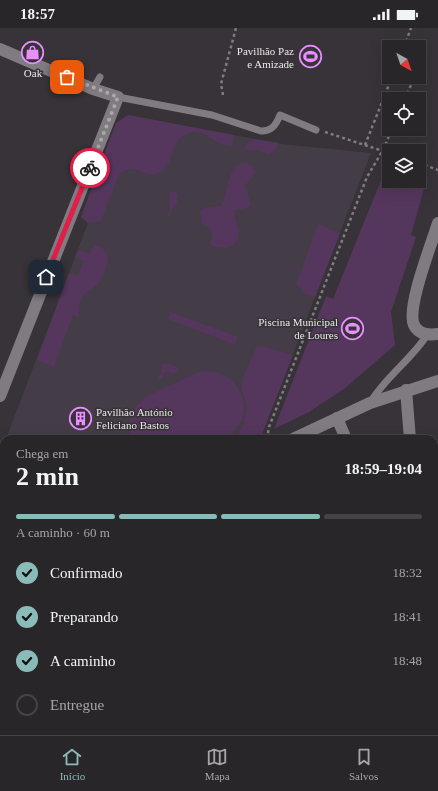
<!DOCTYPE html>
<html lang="pt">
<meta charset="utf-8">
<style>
:root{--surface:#29262a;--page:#353236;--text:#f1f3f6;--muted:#a5a5a8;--line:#454347;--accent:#8bbbb9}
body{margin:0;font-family:Georgia,serif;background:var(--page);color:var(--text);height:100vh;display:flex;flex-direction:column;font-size:15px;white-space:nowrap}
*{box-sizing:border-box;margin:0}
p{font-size:13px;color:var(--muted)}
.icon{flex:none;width:22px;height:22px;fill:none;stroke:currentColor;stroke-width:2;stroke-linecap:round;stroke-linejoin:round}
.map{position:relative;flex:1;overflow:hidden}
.sheet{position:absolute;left:0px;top:407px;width:438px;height:300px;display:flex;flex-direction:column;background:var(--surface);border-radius:12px 12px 0 0;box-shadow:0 4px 16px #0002,0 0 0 1px var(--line)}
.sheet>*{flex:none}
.needle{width:26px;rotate:140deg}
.controls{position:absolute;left:382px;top:12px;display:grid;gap:8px}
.controls a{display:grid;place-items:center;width:44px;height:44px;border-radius:0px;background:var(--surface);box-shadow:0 4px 16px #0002,0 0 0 1px var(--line);font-size:20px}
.pin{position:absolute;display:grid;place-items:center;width:34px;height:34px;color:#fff;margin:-17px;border-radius:8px;box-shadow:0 2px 6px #0006}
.courier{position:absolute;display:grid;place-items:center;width:40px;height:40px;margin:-20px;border:3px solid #e11d48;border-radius:50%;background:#fff;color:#222;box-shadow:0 1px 5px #0007}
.head em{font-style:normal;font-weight:700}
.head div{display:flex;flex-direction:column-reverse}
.head{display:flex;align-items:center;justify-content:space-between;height:68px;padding:0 16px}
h1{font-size:26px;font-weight:700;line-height:30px}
.bar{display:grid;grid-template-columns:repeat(4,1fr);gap:6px 4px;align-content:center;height:48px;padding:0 16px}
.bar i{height:5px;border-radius:3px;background:var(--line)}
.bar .on{background:var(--accent)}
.bar p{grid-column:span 4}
ol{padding:0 16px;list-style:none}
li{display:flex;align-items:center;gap:12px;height:44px}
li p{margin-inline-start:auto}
li .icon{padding:4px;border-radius:50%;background:var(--accent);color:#111;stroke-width:4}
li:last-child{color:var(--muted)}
li i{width:22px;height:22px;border:2px solid var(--line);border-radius:50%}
.status{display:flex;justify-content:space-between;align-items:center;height:28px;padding:0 20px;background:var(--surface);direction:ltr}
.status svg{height:11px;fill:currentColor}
.tab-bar{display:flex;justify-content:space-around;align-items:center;height:56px;border-top:1px solid var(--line);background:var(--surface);font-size:11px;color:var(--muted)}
.tab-bar a{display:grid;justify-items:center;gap:2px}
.tab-bar .on{color:var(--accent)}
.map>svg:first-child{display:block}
.built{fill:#443c46}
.green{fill:#55365d}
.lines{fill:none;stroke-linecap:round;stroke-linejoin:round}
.path{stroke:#807c80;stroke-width:2.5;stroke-dasharray:3 3;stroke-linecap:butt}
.lane{stroke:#807b81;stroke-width:7}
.street{stroke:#807b81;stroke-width:12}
.secondary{stroke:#807b81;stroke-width:12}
.done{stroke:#aba7ab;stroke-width:4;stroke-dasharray:0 7.2}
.route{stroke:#e11d48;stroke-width:5}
.labels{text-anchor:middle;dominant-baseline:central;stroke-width:3;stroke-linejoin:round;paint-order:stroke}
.poi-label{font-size:11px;fill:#e9e6e9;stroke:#373338;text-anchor:end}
</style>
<div class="status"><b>18:57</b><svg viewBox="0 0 49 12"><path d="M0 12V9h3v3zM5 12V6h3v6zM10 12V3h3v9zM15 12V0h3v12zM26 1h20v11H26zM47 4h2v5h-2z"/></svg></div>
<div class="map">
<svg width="438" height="707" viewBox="0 0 438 707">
<rect width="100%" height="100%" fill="#373338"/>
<!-- built -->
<polygon class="built" points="128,87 281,116 371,125 260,411 6,411 88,195 81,189 116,95"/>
<!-- green -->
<g class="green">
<path d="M128 87 234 107 232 118C227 117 222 117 217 114 209 110 204 103 193 104 168 108 177 133 162 143 146 155 132 129 118 149L101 193 88 195 81 189 116 95Z"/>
<polygon points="255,111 279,115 275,122 268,126 255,122 244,122 247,115"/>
<path d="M245 134 252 138 255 144 253 149 245 157 250 173V178L244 182 238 181 235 183C234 190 237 194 238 199 241 206 237 217 230 219 226 221 219 219 214 219L210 215 212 207 211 202 201 195 200 183 207 179 221 178C229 165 226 137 245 134Z"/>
<polygon points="388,135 389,136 389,153 419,153 419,147 427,150 411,207 416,209 391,284 395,317 344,361 309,384 274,401 326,268 333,271"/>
<polygon points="175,163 178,167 177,175 173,179 169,190 167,188 170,181 169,167 171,164"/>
<polygon points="318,196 340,205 315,269 304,265 296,256"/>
<path d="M94 216C110 222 111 230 104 245 102 249 101 253 98 256 93 261 87 262 83 268 79 274 79 281 79 289L73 287 54 339 37 332 69 245 78 248 84 233 75 229 78 222 90 226Z"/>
<polygon points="171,284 238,309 235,317 168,291"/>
<path d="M261 318 293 327 260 411H232L238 406 245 394 243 393C252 376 240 369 242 356 243 346 252 329 256 320Z"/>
<path d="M165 335 177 338 178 343 174 346C166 344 166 340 163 350L160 352 158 349 161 345 162 337Z"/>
<path d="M204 343C245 342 260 394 223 411H132C126 393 133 378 147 368L196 345Z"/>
<polygon points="4,439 4,467 0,467 0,440 3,441"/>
<polygon points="438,647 438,707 354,707 355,703 434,703 434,652"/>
</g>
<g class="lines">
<!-- path -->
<g class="path">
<polyline points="404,19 411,0"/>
<polyline points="223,67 221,56 236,0"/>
<polyline points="405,71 414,50 411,49"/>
<polyline points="325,104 389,125"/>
<polyline points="365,117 392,49"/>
<polyline points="419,135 438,142"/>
<polyline points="267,411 269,399 367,149 383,122 392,101"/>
</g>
<!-- lane -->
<g class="lane">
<polyline points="93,61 100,49"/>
<path d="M118 69 212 87 261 103C272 103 276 97 280 87L316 102"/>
<path d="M370 375C385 349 411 332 427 307"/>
<polyline points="141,703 148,707"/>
</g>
<!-- street -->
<g class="street">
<polyline points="0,21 93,61 118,69 0,368"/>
<path d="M438 195C432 215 406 280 414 297 419 307 429 307 438 306"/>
<polyline points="406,362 410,411"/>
<polyline points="337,390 346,411"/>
<polyline points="121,703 127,707"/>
</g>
<!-- secondary -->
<g class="secondary">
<polyline points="293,411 370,375 438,353"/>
<polyline points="0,478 4,478"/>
</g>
</g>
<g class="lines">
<!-- done -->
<polyline class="done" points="67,49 118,69 90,140"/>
<!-- route -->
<polyline class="route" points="46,249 90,140"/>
</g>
<!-- icons -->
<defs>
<symbol id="shop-ring" viewBox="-11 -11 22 22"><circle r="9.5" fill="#373338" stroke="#e88eff" stroke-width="1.5"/><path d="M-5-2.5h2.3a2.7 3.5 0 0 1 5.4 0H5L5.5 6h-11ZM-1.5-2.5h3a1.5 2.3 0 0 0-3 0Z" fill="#e88eff"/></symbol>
<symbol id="stadium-ring" viewBox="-11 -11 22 22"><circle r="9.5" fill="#373338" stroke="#e88eff" stroke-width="1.5"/><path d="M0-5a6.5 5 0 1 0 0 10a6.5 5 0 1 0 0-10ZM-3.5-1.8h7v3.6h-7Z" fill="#e88eff"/></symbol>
<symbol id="building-ring" viewBox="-11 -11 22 22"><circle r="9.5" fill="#373338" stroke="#e88eff" stroke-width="1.5"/><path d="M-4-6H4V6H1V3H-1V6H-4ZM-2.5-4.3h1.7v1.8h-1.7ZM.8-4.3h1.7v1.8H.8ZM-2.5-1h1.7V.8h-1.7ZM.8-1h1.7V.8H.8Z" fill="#e88eff"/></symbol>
</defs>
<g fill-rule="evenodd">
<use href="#shop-ring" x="20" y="12" width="25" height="25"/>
<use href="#stadium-ring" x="298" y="16" width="25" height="25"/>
<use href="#stadium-ring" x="340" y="288" width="25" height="25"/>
<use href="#building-ring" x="68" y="378" width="25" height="25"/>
</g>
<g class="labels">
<!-- poi labels -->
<g class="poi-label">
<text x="294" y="23">Pavilhão Paz<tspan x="294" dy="13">e Amizade</tspan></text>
<text x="33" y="45" text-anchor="middle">Oak</text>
<text x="338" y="294">Piscina Municipal<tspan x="338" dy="13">de Loures</tspan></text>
<text x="96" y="384" text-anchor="start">Pavilhão António<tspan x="96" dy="13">Feliciano Bastos</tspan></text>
</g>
</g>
</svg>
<div class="controls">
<a><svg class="needle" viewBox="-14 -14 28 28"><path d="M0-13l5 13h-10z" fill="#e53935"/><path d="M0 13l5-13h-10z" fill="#a5a5a8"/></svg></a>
<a><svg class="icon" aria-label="locate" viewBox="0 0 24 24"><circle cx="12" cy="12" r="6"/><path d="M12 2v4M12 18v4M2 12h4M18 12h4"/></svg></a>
<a><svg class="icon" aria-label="layers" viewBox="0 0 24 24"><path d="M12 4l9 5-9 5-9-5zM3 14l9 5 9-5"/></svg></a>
</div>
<div class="pin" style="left:67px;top:49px;background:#ea580c"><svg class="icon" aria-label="bag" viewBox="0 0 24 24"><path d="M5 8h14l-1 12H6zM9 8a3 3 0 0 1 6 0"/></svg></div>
<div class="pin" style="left:46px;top:249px;background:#1f2937"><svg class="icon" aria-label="home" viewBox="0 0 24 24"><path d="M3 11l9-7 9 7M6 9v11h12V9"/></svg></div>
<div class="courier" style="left:90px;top:140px"><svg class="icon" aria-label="bike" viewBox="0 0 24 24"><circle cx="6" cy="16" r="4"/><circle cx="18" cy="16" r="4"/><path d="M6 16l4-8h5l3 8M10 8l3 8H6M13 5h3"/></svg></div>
<section class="sheet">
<div class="head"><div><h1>2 min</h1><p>Chega em</p></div><em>18:59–19:04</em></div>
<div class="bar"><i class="on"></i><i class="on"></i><i class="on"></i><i></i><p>A caminho · 60 m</p></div>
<ol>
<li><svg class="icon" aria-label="check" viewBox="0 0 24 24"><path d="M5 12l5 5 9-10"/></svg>Confirmado<p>18:32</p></li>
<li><svg class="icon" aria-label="check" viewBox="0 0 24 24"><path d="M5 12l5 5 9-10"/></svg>Preparando<p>18:41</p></li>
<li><svg class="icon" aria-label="check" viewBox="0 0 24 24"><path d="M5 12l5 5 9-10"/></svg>A caminho<p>18:48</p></li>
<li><i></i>Entregue</li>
</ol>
</section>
</div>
<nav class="tab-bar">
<a class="on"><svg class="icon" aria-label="home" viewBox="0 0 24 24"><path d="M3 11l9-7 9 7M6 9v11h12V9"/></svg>Início</a>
<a><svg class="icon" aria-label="map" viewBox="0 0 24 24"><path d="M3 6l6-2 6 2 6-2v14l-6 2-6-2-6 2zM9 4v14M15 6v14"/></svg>Mapa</a>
<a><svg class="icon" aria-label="saved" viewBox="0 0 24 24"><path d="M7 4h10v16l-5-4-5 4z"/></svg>Salvos</a>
</nav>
